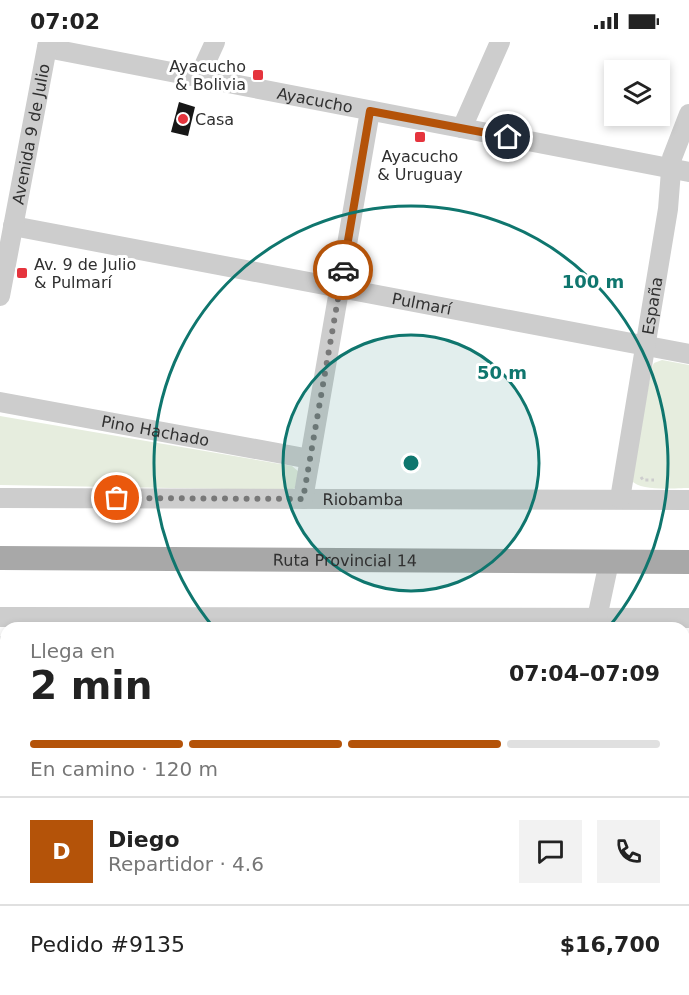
<!DOCTYPE html>
<html lang="es">
<meta charset="utf-8">
<style>
:root{--surface:#fff;--page:#f2f2f2;--text:#222;--muted:#767676;--line:#e0e0e0;--accent:#b45309}
body{margin:0;font-family:"DejaVu Sans",sans-serif;background:var(--page);color:var(--text);height:100vh;display:flex;flex-direction:column;font-size:22px;white-space:nowrap}
*{box-sizing:border-box;margin:0}
p{font-size:20px;color:var(--muted)}
.icon{flex:none;width:33px;height:33px;fill:none;stroke:currentColor;stroke-width:2;stroke-linecap:round;stroke-linejoin:round}
.map{position:relative;flex:1;overflow:hidden}
.side{position:absolute;left:0px;top:580px;width:690px;height:374px;display:flex;flex-direction:column;background:var(--surface);border-radius:18px 18px 0 0;box-shadow:0 3px 9px #0003}
.side>*{flex:none}
.buttons{position:absolute;left:604px;top:18px;display:grid;gap:12px}
.buttons a{display:grid;place-items:center;width:66px;height:66px;border-radius:0px;background:var(--surface);box-shadow:0 3px 9px #0003;font-size:30px}
.pin{position:absolute;display:grid;place-items:center;width:51px;height:51px;color:#fff;margin:-26px;border:3px solid #fff;border-radius:50%;box-shadow:0 2px 6px #0007}
.courier{position:absolute;display:grid;place-items:center;width:60px;height:60px;margin:-30px;border:4px solid #b45309;border-radius:50%;background:#fff;color:#222;box-shadow:0 2px 8px #0007}
.summary em{font-style:normal;font-weight:600}
.summary div{display:flex;flex-direction:column-reverse}
.summary{display:flex;align-items:center;justify-content:space-between;height:102px;padding:0 30px}
h1{font-size:39px;font-weight:600;line-height:45px}
.bar{display:grid;grid-template-columns:repeat(4,1fr);gap:9px 6px;align-content:center;height:72px;padding:0 30px}
.bar i{height:8px;border-radius:4px;background:var(--line)}
.bar .selected{background:var(--accent)}
.bar p{grid-column:span 4}
.line{display:flex;align-items:center;gap:15px;padding:0 30px;border-top:2px solid var(--line)}
.line div{flex:1}
.round{display:grid;place-items:center;flex:none;width:63px;height:63px;border-radius:0px;background:var(--page)}
.status{display:flex;justify-content:space-between;align-items:center;height:42px;padding:0 30px;background:var(--surface);direction:ltr}
.status svg{height:16px;fill:currentColor}
.map>svg:first-child{display:block}
.green{fill:#e6edde}
.building{fill:#171717}
.lines{fill:none;stroke-linecap:round;stroke-linejoin:round}
.path{stroke:#cdcdcd;stroke-width:3;stroke-dasharray:3 3;stroke-linecap:butt}
.minor{stroke:#cdcdcd;stroke-width:20}
.major{stroke:#a8a8a8;stroke-width:24}
.done{stroke:#787878;stroke-width:6;stroke-dasharray:0 10.8}
.route{stroke:#b45309;stroke-width:8}
.ring{fill:none;stroke:#0f766e;stroke-width:3}
.poi-dot{fill:#e5343d;stroke:#fff;stroke-width:2}
.labels{text-anchor:middle;dominant-baseline:central;stroke-width:6;stroke-linejoin:round;paint-order:stroke}
.poi-label{font-size:16px;fill:#303030;stroke:#fff;text-anchor:start}
.street-label{font-size:16px;fill:#303030;stroke:#fff}
.centre{fill:#0f766e;stroke:#fff;stroke-width:3}
.ring-label{font-size:18px;text-anchor:middle;font-weight:bold;fill:#0f766e;stroke:#fff;stroke-width:6;stroke-linejoin:round;paint-order:stroke}
</style>
<div class="status"><b>07:02</b><svg viewBox="0 0 49 12"><path d="M0 12V9h3v3zM5 12V6h3v6zM10 12V3h3v9zM15 12V0h3v12zM26 1h20v11H26zM47 4h2v5h-2z"/></svg></div>
<div class="map">
<svg width="689" height="953" viewBox="0 0 689 953">
<rect width="100%" height="100%" fill="#fff"/>
<!-- green -->
<g class="green">
<path d="M662 318 689 323V446C674 446 641 450 631 438L652 325 654 321Z"/>
<polygon points="0,374 292,424 299,430 295,446 291,448 0,443"/>
</g>
<!-- building -->
<polygon class="building" points="179,60 195,65 188,94 171,90"/>
<g class="lines">
<!-- path -->
<g class="path">
<polyline points="641,435 643,438 654,438"/>
<polyline points="1,630 6,637"/>
<polyline points="0,666 6,662"/>
</g>
<!-- minor -->
<g class="minor">
<path id="s1" d="M47 6 689 130"/>
<polyline points="199,35 215,0"/>
<polyline points="462,86 500,0"/>
<path id="s2" d="M13 184 689 312"/>
<path id="s3" d="M0 254 48 0"/>
<path id="s4" d="M0 360 310 417"/>
<path id="s5" d="M0 456 689 458"/>
<polyline points="303,457 370,69"/>
<path id="s6" d="M620 457 668 167 672 116 689 72"/>
<polyline points="0,575 689,576"/>
<polyline points="597,576 609,520"/>
<polyline points="0,604 6,613"/>
<polyline points="684,782 689,790"/>
<polyline points="684,830 689,827"/>
<polyline points="0,890 6,898"/>
<polyline points="46,948 56,951 72,948"/>
<polyline points="436,948 440,953"/>
<polyline points="616,948 619,953"/>
<polyline points="507,953 514,948"/>
</g>
<!-- major -->
<path class="major" id="s7" d="M0 516 689 520"/>
</g>
<g class="lines">
<!-- done -->
<polyline class="done" points="117,456 303,457 343,228"/>
<!-- route -->
<polyline class="route" points="343,228 370,69 508,95"/>
</g>
<!-- distance rings -->
<circle cx="411" cy="421" r="128" fill="#0f766e" fill-opacity=".12"/>
<g class="ring">
<circle cx="411" cy="421" r="128"/>
<path d="M214 586A257 257 0 1 1 608 586"/>
</g>
<!-- markers -->
<g class="poi-dot">
<rect x="252" y="27" width="12" height="12" rx="3"/>
<circle cx="183" cy="77" r="6"/>
<rect x="414" y="89" width="12" height="12" rx="3"/>
<rect x="16" y="225" width="12" height="12" rx="3"/>
</g>
<g class="labels">
<!-- poi labels -->
<g class="poi-label">
<text x="246" y="24" text-anchor="end">Ayacucho<tspan x="246" dy="18">&amp; Bolivia</tspan></text>
<text x="195" y="77">Casa</text>
<text x="420" y="114" text-anchor="middle">Ayacucho<tspan x="420" dy="18">&amp; Uruguay</tspan></text>
<text x="34" y="222">Av. 9 de Julio<tspan x="34" dy="18">&amp; Pulmarí</tspan></text>
</g>
<!-- street labels -->
<g class="street-label">
<text stroke="none"><textPath href="#s1" startOffset="273">Ayacucho</textPath></text>
<text stroke="none"><textPath href="#s3" startOffset="165">Avenida 9 de Julio</textPath></text>
<text stroke="none"><textPath href="#s2" startOffset="416">Pulmarí</textPath></text>
<text stroke="none"><textPath href="#s6" startOffset="196">España</textPath></text>
<text stroke="none"><textPath href="#s4" startOffset="158">Pino Hachado</textPath></text>
<text stroke="none"><textPath href="#s5" startOffset="363">Riobamba</textPath></text>
<text stroke="none"><textPath href="#s7" startOffset="345">Ruta Provincial 14</textPath></text>
</g>
</g>
<circle cx="411" cy="421" r="9" class="centre"/>
<g class="ring-label">
<text x="593" y="246">100 m</text>
<text x="502" y="337">50 m</text>
</g>
</svg>
<div class="buttons">
<a><svg class="icon" aria-label="layers" viewBox="0 0 24 24"><path d="M12 4l9 5-9 5-9-5zM3 14l9 5 9-5"/></svg></a>
</div>
<div class="pin" style="left:117px;top:456px;background:#ea580c"><svg class="icon" aria-label="bag" viewBox="0 0 24 24"><path d="M5 8h14l-1 12H6zM9 8a3 3 0 0 1 6 0"/></svg></div>
<div class="pin" style="left:508px;top:95px;background:#1f2937"><svg class="icon" aria-label="home" viewBox="0 0 24 24"><path d="M3 11l9-7 9 7M6 9v11h12V9"/></svg></div>
<div class="courier" style="left:343px;top:228px"><svg class="icon" aria-label="car" viewBox="0 0 24 24"><path d="M5 17H2v-5l4-1 3-4h7l3 4 3 1v5h-3M9 17h6M6 11h13"/><circle cx="7" cy="17" r="2"/><circle cx="17" cy="17" r="2"/></svg></div>
<section class="side">
<div class="summary"><div><h1>2 min</h1><p>Llega en</p></div><em>07:04–07:09</em></div>
<div class="bar"><i class="selected"></i><i class="selected"></i><i class="selected"></i><i></i><p>En camino · 120 m</p></div>
<div class="line" style="height:108px"><b class="round" style="background:var(--accent);color:#fff">D</b><div><b>Diego</b><p>Repartidor · 4.6</p></div><a class="round"><svg class="icon" aria-label="chat" viewBox="0 0 24 24"><path d="M4 5h16v11H9l-5 4z"/></svg></a><a class="round"><svg class="icon" aria-label="phone" viewBox="0 0 24 24"><path d="M5 4h4l2 5-3 2q2 4 5 5l2-3 5 2v4C11 20 4 13 5 4z"/></svg></a></div>
<div class="line" style="height:78px"><div>Pedido #9135</div><b>$16,700</b></div>
</section>
</div>
